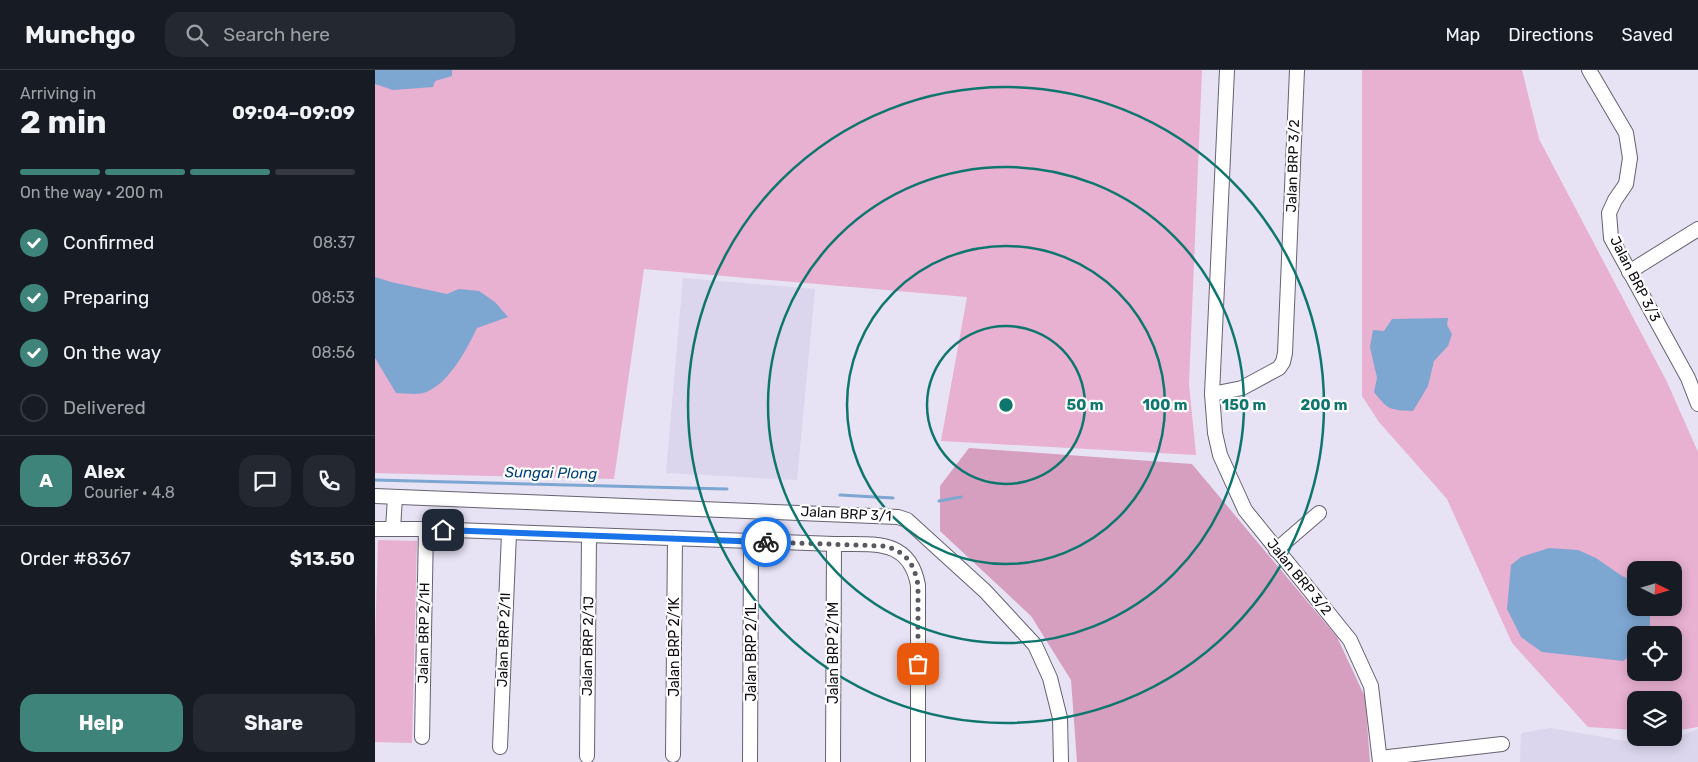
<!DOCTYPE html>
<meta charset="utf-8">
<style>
:root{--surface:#171b24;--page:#242831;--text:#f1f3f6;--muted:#9ea1a6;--line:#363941;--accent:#3f847a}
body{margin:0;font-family:Rubik,sans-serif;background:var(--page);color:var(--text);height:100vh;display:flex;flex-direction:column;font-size:19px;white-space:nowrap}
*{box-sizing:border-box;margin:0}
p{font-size:16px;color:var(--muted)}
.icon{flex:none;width:28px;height:28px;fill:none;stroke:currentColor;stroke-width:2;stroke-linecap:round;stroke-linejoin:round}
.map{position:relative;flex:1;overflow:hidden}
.details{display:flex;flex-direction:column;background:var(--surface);width:375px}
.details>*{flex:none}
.needle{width:32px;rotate:95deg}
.controls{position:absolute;left:1252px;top:491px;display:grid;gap:10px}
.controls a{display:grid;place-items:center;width:55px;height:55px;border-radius:10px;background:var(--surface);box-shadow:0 2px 12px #0003;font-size:25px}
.pin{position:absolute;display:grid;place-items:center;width:42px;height:42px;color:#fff;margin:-21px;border-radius:10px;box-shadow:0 2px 8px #0006}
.courier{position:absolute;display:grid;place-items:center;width:50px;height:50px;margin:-25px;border:4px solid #1a73e8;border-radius:50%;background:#fff;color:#222;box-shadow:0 1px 6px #0007}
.summary em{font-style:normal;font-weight:700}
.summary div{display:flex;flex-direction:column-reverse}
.summary{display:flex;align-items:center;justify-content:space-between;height:85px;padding:0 20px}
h1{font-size:32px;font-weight:700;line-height:38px}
.bar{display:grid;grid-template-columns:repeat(4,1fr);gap:8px 5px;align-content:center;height:60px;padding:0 20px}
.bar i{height:6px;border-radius:4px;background:var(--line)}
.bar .active{background:var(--accent)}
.bar p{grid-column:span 4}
.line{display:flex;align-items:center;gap:12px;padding:0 20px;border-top:1px solid var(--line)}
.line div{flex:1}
.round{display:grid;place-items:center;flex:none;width:52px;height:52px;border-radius:15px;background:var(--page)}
ol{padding:0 20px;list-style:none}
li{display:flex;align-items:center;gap:15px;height:55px}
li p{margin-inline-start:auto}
li .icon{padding:5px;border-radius:50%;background:var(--accent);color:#fff;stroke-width:4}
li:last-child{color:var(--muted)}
li i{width:28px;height:28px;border:2px solid var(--line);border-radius:50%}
.primary-button{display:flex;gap:10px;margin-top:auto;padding:10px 20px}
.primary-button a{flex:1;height:58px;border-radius:15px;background:var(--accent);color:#fff;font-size:20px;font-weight:700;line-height:58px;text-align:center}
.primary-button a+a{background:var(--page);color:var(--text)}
header{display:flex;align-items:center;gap:30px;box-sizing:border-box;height:70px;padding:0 25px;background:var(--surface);border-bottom:1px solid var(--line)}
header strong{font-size:24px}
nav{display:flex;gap:28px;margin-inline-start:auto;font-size:18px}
.search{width:350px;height:45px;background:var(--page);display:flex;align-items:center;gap:12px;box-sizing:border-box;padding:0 18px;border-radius:15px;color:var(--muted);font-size:19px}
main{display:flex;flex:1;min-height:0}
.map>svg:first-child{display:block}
.built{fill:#dbd5ed}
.green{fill:#e8b0d1;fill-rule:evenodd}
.forest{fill:#d69fbf}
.water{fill:#7da6d1}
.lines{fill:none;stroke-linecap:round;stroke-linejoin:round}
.stream{stroke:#7da6d1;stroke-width:3}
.minor-casing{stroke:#666271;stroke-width:16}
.minor{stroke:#fff;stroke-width:14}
.done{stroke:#5b5862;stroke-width:5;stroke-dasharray:0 9}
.route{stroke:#1a73e8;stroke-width:6}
.ring{fill:none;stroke:#0f766e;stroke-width:2.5}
.labels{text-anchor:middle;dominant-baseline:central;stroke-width:4.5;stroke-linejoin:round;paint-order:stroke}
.street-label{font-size:14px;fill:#100e14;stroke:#fff}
.water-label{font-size:15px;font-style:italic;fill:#034278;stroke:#fff}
.centre{fill:#0f766e;stroke:#fff;stroke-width:2.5}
.ring-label{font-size:15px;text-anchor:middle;font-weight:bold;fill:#0f766e;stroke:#fff;stroke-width:4.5;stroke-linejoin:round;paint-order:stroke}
</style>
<header>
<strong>Munchgo</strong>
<div class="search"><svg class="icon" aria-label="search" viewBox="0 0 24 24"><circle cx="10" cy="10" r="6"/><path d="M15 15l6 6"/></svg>Search here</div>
<nav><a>Map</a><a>Directions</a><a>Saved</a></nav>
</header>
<main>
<section class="details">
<div class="summary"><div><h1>2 min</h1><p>Arriving in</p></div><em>09:04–09:09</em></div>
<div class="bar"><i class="active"></i><i class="active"></i><i class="active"></i><i></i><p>On the way · 200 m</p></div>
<ol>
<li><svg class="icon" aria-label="check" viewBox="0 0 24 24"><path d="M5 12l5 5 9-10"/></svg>Confirmed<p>08:37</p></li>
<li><svg class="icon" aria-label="check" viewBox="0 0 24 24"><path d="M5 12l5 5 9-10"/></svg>Preparing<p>08:53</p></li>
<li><svg class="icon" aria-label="check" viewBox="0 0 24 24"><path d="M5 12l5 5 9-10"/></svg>On the way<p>08:56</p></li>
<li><i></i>Delivered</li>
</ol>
<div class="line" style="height:90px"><b class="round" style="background:var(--accent);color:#fff">A</b><div><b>Alex</b><p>Courier · 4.8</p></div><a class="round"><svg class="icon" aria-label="chat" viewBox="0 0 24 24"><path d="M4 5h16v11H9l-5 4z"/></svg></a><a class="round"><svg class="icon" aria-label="phone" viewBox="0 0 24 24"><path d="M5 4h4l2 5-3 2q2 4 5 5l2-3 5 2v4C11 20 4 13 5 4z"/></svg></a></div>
<div class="line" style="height:65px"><div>Order #8367</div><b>$13.50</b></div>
<div class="primary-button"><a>Help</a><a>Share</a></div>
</section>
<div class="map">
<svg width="1323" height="692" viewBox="0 0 1323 692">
<rect width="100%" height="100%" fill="#e7e2f4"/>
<!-- built -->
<g class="built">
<polygon points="308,208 440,219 422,410 291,403"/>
<polygon points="1175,658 1280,676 1323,659 1323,692 1145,692 1146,663"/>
</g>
<!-- green -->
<g class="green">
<polygon points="0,0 827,0 814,314 821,385 566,371 592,227 269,199 239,409 0,403"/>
<path d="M987 0H1147L1164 69 1292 312 1323 382V657L1299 661V630H1261V660L1213 657 1137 573 1072 429 1004 352 987 326ZM1261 500H1299V538H1261ZM1261 565H1299V602H1261Z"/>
<polygon points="3,470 42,471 37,673 0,672 0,573"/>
</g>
<!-- forest -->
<polygon class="forest" points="594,378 817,394 962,567 990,627 995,692 702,692 696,610 656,546 565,461 565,416"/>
<!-- water -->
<g class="water">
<polygon points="0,0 77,0 77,6 60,11 58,17 18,20 0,14"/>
<path d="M0 207 16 212 72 224 84 219 104 221 120 232 133 247 102 258C92 279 72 317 48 323 40 325 29 323 21 323L0 288Z"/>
<path d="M1073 248 1072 255 1077 264 1073 276 1059 291 1053 316 1038 341C1015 340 1013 340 999 322L1002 308 995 277 998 260 1009 261 1017 249Z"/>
<polygon points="1174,478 1203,480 1221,488 1247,506 1261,512 1261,538 1275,538 1275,565 1261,565 1261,581 1248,591 1167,582 1146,567 1132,539 1136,495 1146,487"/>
</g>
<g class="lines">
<!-- stream -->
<g class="stream">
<polyline points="0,410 352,419"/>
<polyline points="465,425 518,428"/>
<polyline points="564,431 586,427"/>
</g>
<defs>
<g id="minor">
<polyline points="852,0 837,324 840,363 845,385 870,440 975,570 996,616 1005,692"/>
<polyline points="1214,0 1251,63 1255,88 1251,114 1240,130 1234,143 1236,168 1313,308 1323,334"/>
<polyline points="1254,202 1323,159"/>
<polyline points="837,324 867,318 904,298 908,292 910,283 922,0"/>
<polyline points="0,426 523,447 532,450 610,521 660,575 675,608 685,648 686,692"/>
<path d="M0 459H51L459 474C497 475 534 467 543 515V692"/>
<polyline points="18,459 20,427"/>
<polyline points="901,480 944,443"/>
<polyline points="47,667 51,459"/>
<polyline points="125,677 134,463"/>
<polyline points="298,685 300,468"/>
<polyline points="212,686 214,466"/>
<polyline points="1005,688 1127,674"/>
<polyline points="375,692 376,472"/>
<polyline points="458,692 459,474"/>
</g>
</defs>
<!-- minor casing -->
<use href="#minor" class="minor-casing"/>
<!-- minor -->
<use href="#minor" class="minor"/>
</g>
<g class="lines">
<!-- done -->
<path class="done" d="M391 472 510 476C531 482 539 493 543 515V594"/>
<!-- route -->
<polyline class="route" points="68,460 391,472"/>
</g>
<!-- distance rings -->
<g class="ring">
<circle cx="631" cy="335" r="79"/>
<circle cx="631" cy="335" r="159"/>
<circle cx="631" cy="335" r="238"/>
<circle cx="631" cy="335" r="318"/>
</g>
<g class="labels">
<!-- street labels -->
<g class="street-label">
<text transform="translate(918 96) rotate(-88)">Jalan BRP 3/2</text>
<text transform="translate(1260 209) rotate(63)">Jalan BRP 3/3</text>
<text transform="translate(471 444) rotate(3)">Jalan BRP 3/1</text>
<text transform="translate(924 507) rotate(51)">Jalan BRP 3/2</text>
<text transform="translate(49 563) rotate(-89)">Jalan BRP 2/1H</text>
<text transform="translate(129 570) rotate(-88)">Jalan BRP 2/1I</text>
<text transform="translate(213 576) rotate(-89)">Jalan BRP 2/1J</text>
<text transform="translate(299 577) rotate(-90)">Jalan BRP 2/1K</text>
<text transform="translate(376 582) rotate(-90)">Jalan BRP 2/1L</text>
<text transform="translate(458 583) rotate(-90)">Jalan BRP 2/1M</text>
</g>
<!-- water labels -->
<g class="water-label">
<text transform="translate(176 403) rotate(1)">Sungai Plong</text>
</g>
</g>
<circle cx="631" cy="335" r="8" class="centre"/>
<g class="ring-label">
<text x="710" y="340">50 m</text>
<text x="790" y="340">100 m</text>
<text x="869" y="340">150 m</text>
<text x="949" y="340">200 m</text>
</g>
</svg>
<div class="controls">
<a><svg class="needle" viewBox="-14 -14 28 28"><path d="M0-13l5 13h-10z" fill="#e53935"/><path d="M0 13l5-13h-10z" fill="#9ea1a6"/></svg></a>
<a><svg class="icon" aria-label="locate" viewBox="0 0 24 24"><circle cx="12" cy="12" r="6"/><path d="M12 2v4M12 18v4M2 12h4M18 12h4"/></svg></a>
<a><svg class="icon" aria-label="layers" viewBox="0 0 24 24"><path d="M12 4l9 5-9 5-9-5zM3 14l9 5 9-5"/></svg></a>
</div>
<div class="pin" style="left:543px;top:594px;background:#ea580c"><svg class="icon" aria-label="bag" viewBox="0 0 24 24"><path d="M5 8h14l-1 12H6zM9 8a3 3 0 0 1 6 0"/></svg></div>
<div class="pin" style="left:68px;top:460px;background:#1f2937"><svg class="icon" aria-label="home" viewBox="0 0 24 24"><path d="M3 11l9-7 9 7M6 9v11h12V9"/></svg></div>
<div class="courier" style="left:391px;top:472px"><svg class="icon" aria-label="bike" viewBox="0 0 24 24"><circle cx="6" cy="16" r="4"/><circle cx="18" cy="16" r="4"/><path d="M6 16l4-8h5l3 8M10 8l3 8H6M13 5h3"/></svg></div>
</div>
</main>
